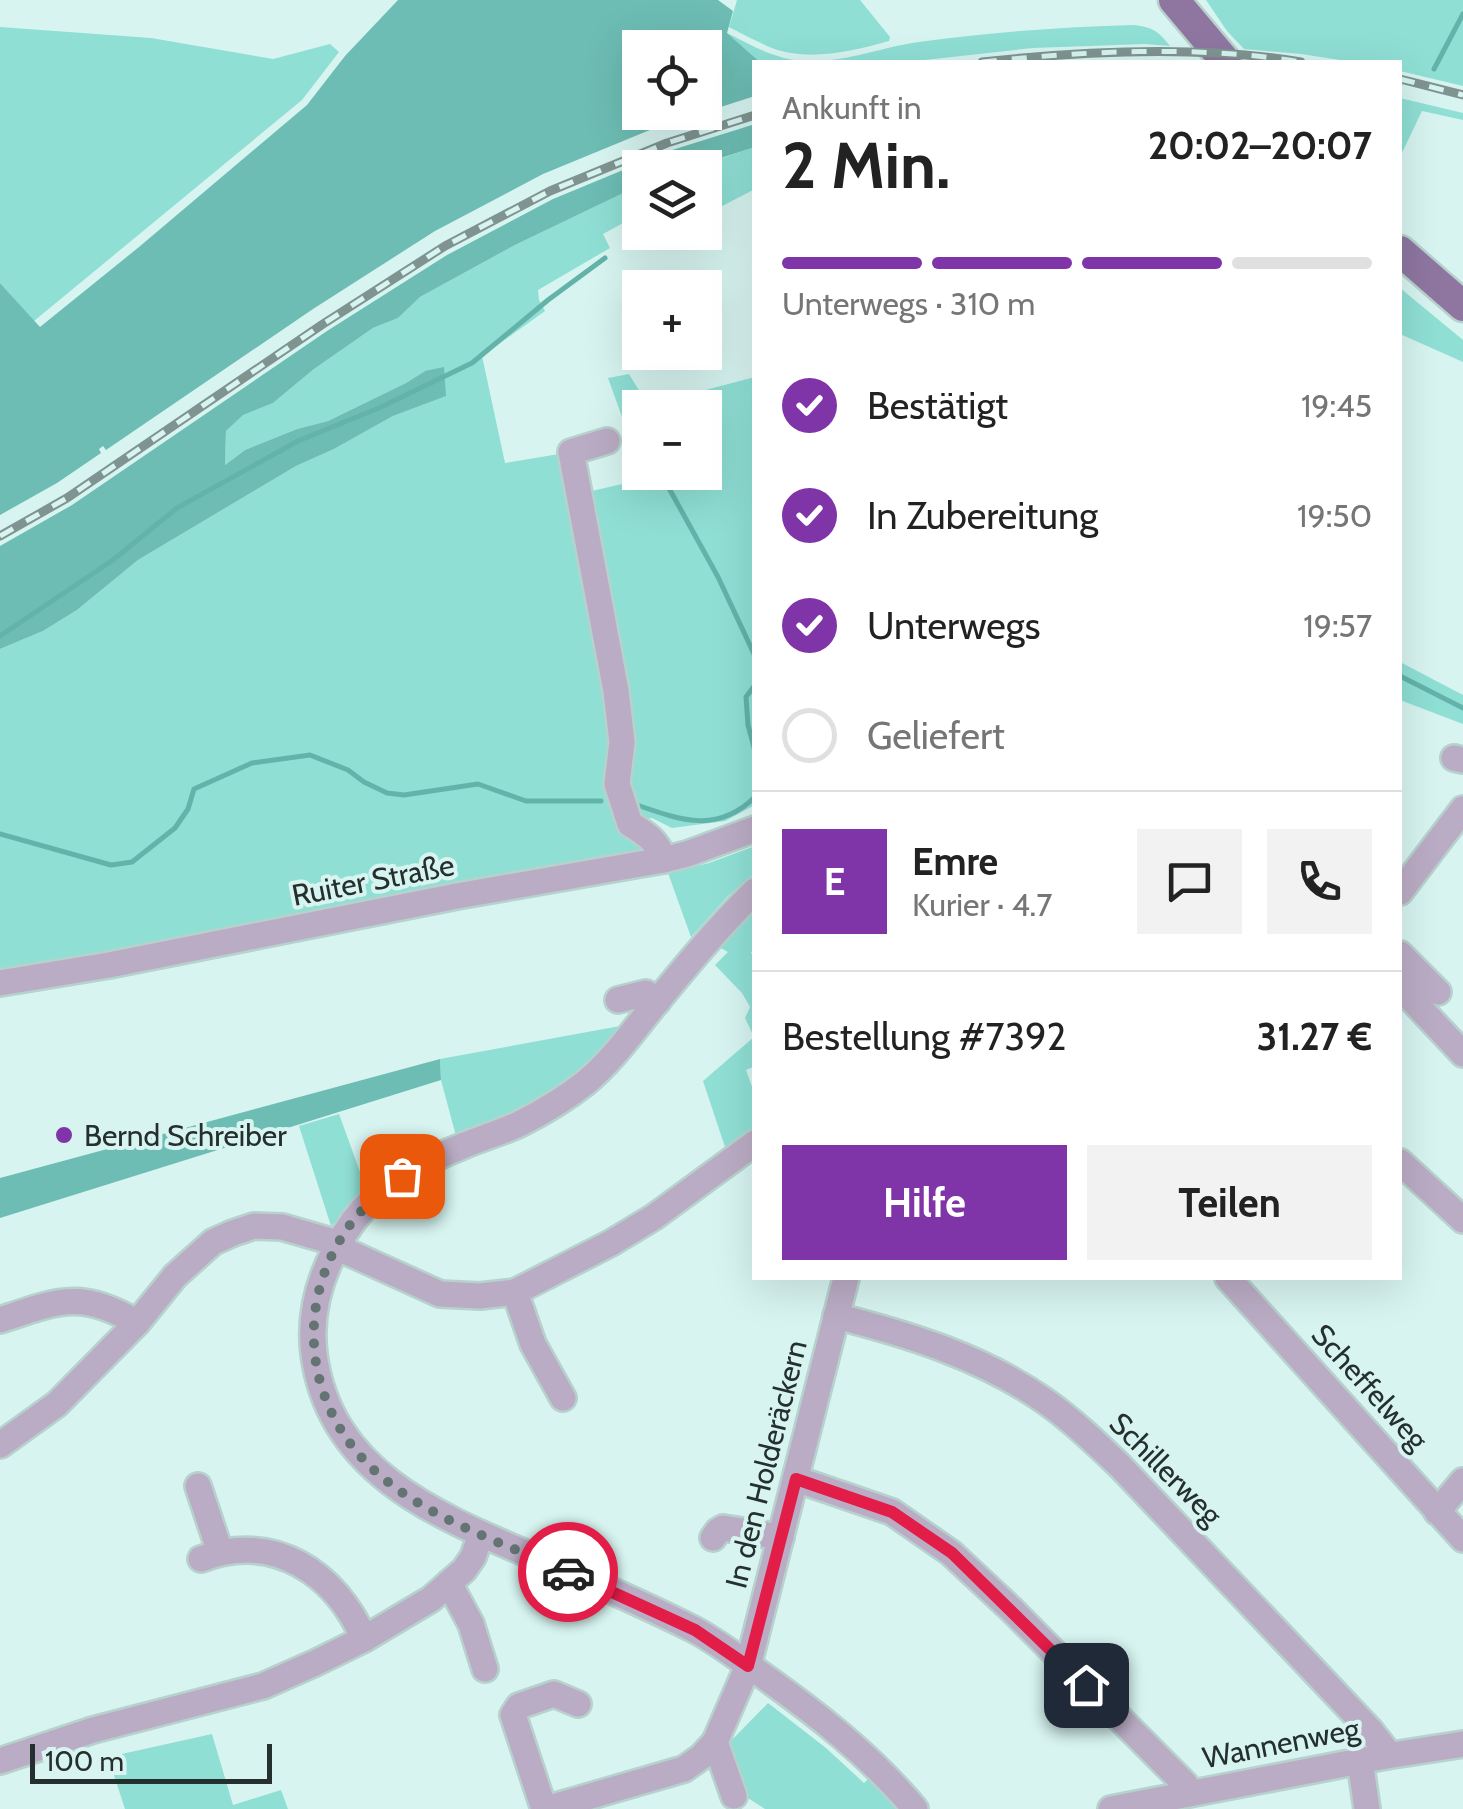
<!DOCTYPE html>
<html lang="de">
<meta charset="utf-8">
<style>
:root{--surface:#fff;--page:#f2f2f2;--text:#222;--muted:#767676;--line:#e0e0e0;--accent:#7f35a8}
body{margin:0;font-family:Cabin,sans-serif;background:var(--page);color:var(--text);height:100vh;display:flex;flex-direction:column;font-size:38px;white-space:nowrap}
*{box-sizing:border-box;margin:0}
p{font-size:32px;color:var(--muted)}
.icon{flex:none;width:55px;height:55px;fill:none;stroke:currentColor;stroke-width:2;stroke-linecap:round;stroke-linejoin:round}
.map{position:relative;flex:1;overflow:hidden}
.sheet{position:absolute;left:752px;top:60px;width:650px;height:1220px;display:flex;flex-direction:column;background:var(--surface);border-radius:0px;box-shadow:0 10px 40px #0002}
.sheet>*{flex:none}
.fabs{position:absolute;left:622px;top:30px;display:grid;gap:20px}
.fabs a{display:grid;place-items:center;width:100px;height:100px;border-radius:0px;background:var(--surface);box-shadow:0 10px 40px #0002;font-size:50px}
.scale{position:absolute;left:30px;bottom:25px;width:242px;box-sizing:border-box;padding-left:10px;border:5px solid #242f2e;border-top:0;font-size:28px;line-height:35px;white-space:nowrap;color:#242f2e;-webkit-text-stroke:8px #d7f4f0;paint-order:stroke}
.pin{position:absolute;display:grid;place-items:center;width:85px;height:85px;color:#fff;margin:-42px;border-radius:20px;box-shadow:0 5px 15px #0006}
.courier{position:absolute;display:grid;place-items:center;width:100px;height:100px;margin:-50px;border:8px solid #e11d48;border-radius:50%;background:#fff;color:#222;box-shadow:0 2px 12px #0007}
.headline em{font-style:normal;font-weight:700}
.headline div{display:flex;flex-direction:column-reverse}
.headline{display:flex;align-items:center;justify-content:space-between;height:170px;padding:0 30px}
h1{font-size:65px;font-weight:700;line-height:75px}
.bar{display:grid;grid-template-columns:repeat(4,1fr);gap:15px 10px;align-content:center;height:120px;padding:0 30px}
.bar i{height:12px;border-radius:8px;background:var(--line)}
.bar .active{background:var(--accent)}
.bar p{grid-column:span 4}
.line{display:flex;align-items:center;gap:25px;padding:0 30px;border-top:2px solid var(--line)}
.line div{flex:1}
.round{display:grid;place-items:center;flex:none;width:105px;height:105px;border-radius:0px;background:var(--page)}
ol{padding:0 30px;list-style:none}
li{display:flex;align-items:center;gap:30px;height:110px}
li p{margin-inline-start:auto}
li .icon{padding:10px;border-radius:50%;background:var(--accent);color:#fff;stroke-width:4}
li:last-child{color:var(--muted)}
li i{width:55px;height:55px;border:5px solid var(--line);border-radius:50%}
.cta{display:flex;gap:20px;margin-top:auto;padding:20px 30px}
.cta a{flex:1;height:115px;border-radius:0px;background:var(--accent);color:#fff;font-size:40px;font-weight:700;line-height:115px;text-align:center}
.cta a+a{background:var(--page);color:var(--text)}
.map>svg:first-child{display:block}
.green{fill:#8fdfd5;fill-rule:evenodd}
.forest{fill:#6dbdb4}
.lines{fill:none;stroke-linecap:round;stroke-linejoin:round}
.stream{stroke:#63b3aa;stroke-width:5}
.minor-casing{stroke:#b7d1cd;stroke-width:30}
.major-casing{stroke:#b7d1cd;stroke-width:35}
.minor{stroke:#baacc4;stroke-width:25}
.major{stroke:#8e76a0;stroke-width:30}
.rail-casing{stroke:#7f9491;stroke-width:9}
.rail{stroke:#d7f4f0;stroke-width:5;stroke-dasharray:15;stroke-linecap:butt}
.done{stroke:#637472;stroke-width:10;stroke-dasharray:0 18}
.route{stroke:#e11d48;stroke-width:12}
.poi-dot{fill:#7f35a8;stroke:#d7f4f0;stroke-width:4}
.labels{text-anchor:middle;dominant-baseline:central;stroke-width:8;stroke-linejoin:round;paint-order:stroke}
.street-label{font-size:30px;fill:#242f2e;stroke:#d7f4f0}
.poi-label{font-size:30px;fill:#242f2e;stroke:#d7f4f0;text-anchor:start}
</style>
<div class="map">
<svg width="1463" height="1809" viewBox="0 0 1463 1809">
<rect width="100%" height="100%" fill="#d7f4f0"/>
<!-- green -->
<g class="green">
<path d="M737 0H860L890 37 889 41C853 51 809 62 772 48 757 42 743 34 729 27Z"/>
<polygon points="1206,0 1463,0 1463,86 1400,71 1400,62 1353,62 1301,54 1244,49 1227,31"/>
<path d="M1134 25C1153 27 1159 32 1170 46L1145 44 1033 48 906 62H760L727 33C753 46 776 60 806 61 845 63 881 47 919 42 990 32 1063 27 1134 25Z"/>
<polygon points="0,27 151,38 273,59 330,44 339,52 302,100 34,321 0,283"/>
<polygon points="1400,98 1463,113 1463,120 1422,111 1400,157"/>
<polygon points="755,147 755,189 705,215 705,168 693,168"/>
<path d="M640 185V214L603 234 610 248 538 290 539 300 545 311 482 356 505 463 571 452 579 494 635 481 634 450 608 378 629 374 648 405 755 377V805L725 821 672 828 652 818 638 820 649 853 0 978V649L43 631 77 610 138 560 296 466 334 449 393 416 445 396 425 371 406 383 328 421 297 429 245 450 225 465 226 431 243 414 273 403 314 369 373 328 398 318 420 297 515 245ZM640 408H705V472H640Z"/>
<polygon points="1400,288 1463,340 1463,362 1400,334"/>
<polygon points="1400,662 1463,695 1463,724 1400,700"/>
<polygon points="755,846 755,873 728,896 691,937 668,873 709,863"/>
<polygon points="755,909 755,946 751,953 755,957 755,1066 746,1070 755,1095 755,1130 725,1147 703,1081 754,1037 745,1018 750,1007 742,993 715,965 728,952 717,946"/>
<path d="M620 1026C583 1085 518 1110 456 1136L441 1080 440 1059Z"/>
<polygon points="339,1114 367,1191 331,1226 299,1126"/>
<polygon points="768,1703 826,1748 864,1783 871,1776 904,1809 765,1809 740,1793 724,1748"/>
<polygon points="212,1734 233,1805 281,1790 288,1809 125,1809 108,1757"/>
</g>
<!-- forest -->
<g class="forest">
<polygon points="398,0 718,0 733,11 727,33 760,62 755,62 755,96 705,112 705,48 640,48 640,112 703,113 662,125 543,174 435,231 313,309 106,450 103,446 99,449 101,453 57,483 0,515 0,283 40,327 139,247 307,105 345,56"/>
<polygon points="755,124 755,147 693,167 640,168 640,185 515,245 420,297 398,318 373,328 314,369 273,403 243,415 226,431 225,465 245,450 297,429 328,421 406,383 425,371 444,367 446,396 393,416 334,449 296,466 138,560 77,610 43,631 0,649 0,546 72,505 327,331 447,255 553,199 669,151"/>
<polygon points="440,1059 441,1080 0,1218 0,1178"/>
</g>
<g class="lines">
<!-- stream -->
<g class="stream">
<polyline points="1434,69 1463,14"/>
<polyline points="630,400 636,433 640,439"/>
<polyline points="660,472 718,577 755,656"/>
<polyline points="0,636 113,560 177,508 298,441 379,408 472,363 548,300 605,258"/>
<polyline points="1400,676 1463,708"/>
<polyline points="755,685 746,697 748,725 755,751"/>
<path d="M640 806C683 821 718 833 755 797"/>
<polyline points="0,834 111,865 132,862 175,828 188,809 194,789 252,763 310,755 348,770 364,782 387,793 404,795 478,784 526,801 601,801"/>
</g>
<defs>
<g id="minor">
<path d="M607 441 571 452 616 691 622 742 617 784 630 824C645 833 659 842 663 860"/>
<polyline points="1454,758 1463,760"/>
<path d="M755 891C719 926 687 965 655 1004 633 1031 612 1061 585 1083 566 1098 543 1112 521 1123 503 1132 484 1137 465 1145 424 1161 381 1184 354 1220 325 1260 308 1305 314 1354 330 1479 449 1520 549 1563 597 1584 646 1605 693 1629 718 1642 739 1659 762 1675 817 1714 872 1757 915 1809"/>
<polyline points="1400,892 1463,809"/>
<polyline points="1400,954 1438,992"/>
<polyline points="0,983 109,965 457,896 663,860 687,854 755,829"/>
<polyline points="1400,987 1463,1054"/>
<polyline points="618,1000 646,993 658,1001"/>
<polyline points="1400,1162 1463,1220"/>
<polyline points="1228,1278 1463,1539"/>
<polyline points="515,1292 533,1344 563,1398"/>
<path d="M836 1316C910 1335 982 1357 1045 1401 1072 1420 1097 1444 1121 1467L1370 1730 1385 1749 1386 1756"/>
<path d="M0 1320C57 1301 82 1289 137 1323"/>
<polyline points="0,1445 57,1404 137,1323 175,1276 213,1242 233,1233 254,1226 282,1227 327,1240 345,1251 440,1294 480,1296 515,1292 611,1243 654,1217 755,1143"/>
<polyline points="796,1479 892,1512 951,1553 1012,1610 1185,1784 1190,1793"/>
<polyline points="198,1486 220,1552"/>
<polyline points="1437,1512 1463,1481"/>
<polyline points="713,1538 718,1531 723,1528 781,1537"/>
<path d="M201 1559C273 1531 336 1573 364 1639"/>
<polyline points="449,1583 471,1624 485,1669"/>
<polyline points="715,1742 734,1796"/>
<polyline points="0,1761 93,1730 263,1686 315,1663 364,1639 431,1599 464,1570 473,1557 481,1534"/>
<polyline points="1360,1761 1367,1809"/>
<polyline points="544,1809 513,1715 519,1706 554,1694 578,1704"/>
<polyline points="546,1809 684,1769 701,1757 715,1742 748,1666 846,1278"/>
<polyline points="1111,1809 1386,1756 1463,1744"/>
</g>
<g id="major">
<polyline points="1174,0 1226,62"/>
<polyline points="1400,251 1463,306"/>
</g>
</defs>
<!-- minor casing -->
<use href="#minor" class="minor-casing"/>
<!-- major casing -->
<use href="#major" class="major-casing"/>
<!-- minor -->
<use href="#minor" class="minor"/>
<!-- major -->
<use href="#major" class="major"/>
<defs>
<g id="rail">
<path d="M982 62C1084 51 1199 45 1301 62"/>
<polyline points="1400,79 1463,95"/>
<polyline points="0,536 67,498 323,324 445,246 550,191 667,143 755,115"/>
</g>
</defs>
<!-- rail casing -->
<use href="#rail" class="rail-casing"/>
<!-- rail -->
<use href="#rail" class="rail"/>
</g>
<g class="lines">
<!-- done -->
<path class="done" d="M402 1176C386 1189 369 1202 356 1217 290 1299 303 1412 383 1478 436 1522 506 1544 568 1572"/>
<!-- route -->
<polyline class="route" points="568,1572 695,1630 748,1666 796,1479 892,1512 952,1553 1086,1685"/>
</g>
<!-- markers -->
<circle class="poi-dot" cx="64" cy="1135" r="10"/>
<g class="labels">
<!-- street labels -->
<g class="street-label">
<text transform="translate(373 880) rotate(-11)">Ruiter Straße</text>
<text transform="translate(1370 1387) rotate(48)">Scheffelweg</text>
<text transform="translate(766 1464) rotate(-76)">In den Holderäckern</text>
<text transform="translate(1166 1469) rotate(45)">Schillerweg</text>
<text transform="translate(1281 1743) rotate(-11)">Wannenweg</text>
</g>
<!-- poi labels -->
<g class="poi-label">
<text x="84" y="1135">Bernd Schreiber</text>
</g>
</g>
</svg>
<div class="fabs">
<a><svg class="icon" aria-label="locate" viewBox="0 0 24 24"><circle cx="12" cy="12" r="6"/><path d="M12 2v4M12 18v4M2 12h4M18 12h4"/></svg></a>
<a><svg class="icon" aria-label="layers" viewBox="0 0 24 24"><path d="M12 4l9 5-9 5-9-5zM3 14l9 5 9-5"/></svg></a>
<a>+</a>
<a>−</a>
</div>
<div class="scale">100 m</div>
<div class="pin" style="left:402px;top:1176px;background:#ea580c"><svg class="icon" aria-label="bag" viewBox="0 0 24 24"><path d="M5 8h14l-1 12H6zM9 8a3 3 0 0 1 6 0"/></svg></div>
<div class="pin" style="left:1086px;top:1685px;background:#1f2937"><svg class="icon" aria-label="home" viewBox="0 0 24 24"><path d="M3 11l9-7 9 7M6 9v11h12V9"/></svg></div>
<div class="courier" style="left:568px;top:1572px"><svg class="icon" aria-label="car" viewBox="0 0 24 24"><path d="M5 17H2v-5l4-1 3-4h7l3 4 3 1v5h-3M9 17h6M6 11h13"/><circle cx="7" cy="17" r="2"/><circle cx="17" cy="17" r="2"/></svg></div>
<section class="sheet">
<div class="headline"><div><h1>2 Min.</h1><p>Ankunft in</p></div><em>20:02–20:07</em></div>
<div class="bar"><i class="active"></i><i class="active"></i><i class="active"></i><i></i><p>Unterwegs · 310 m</p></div>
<ol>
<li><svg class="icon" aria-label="check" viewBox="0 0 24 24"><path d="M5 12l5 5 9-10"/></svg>Bestätigt<p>19:45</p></li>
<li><svg class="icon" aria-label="check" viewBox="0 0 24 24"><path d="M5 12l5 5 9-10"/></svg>In Zubereitung<p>19:50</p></li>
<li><svg class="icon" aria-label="check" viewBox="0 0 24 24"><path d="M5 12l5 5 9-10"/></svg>Unterwegs<p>19:57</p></li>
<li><i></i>Geliefert</li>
</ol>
<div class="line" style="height:180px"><b class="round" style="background:var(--accent);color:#fff">E</b><div><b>Emre</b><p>Kurier · 4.7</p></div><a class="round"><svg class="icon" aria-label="chat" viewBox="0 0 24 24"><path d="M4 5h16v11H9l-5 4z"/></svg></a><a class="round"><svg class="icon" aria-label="phone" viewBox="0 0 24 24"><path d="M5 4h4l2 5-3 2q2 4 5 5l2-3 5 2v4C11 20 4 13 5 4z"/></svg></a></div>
<div class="line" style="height:130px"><div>Bestellung #7392</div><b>31.27 €</b></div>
<div class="cta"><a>Hilfe</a><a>Teilen</a></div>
</section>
</div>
